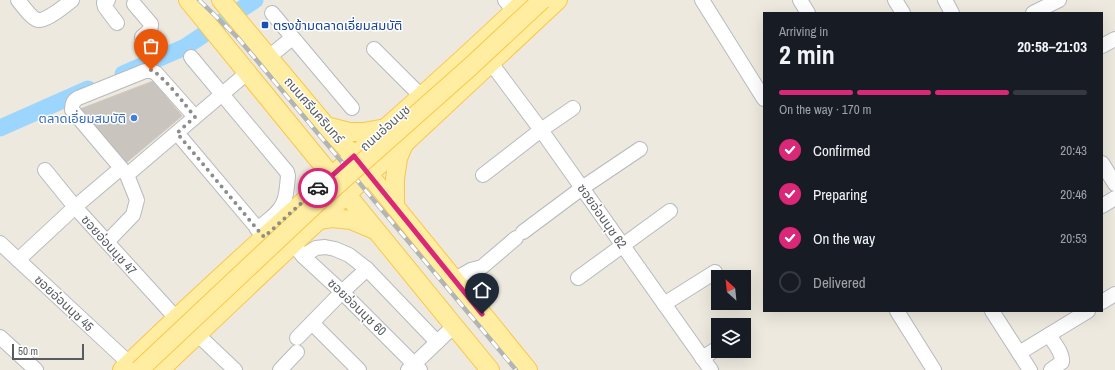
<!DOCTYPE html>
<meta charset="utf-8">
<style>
:root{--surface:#171b24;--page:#20242c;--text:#f1f3f6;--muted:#9ea1a6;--line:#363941;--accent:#db2777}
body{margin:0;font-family:"Archivo Narrow","Noto Sans Thai",sans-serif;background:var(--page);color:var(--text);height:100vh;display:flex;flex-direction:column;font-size:15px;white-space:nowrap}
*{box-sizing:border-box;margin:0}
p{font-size:13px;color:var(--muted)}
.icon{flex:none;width:22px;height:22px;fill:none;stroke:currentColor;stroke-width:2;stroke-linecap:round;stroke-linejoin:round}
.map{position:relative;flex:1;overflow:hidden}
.sheet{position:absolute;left:763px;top:12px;width:340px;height:300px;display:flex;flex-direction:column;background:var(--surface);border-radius:0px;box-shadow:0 4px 16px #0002}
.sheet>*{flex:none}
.needle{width:26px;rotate:333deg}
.fabs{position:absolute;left:711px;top:270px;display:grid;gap:8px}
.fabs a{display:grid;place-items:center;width:40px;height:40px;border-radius:0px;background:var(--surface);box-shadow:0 4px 16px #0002;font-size:20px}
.scale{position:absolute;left:12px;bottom:10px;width:72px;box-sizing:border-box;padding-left:4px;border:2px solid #585c61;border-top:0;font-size:11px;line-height:14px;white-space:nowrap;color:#585c61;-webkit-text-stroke:3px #fff;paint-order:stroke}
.pin{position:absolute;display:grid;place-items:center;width:34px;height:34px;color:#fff;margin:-41px -17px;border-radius:50% 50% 50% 0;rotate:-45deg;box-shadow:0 0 4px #0007}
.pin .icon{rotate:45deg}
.courier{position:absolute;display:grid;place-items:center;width:40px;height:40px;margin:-20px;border:3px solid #db2777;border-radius:50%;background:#fff;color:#222;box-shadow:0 1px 5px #0007}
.headline em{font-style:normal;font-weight:800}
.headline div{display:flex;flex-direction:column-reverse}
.headline{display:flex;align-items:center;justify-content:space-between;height:68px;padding:0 16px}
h1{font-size:26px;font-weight:800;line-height:30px}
.bar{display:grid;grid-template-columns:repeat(4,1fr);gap:6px 4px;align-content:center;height:48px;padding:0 16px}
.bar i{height:5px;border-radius:3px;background:var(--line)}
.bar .selected{background:var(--accent)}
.bar p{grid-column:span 4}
ol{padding:0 16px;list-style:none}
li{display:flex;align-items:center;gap:12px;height:44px}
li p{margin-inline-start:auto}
li .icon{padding:4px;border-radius:50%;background:var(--accent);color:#fff;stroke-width:4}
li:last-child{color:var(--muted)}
li i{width:22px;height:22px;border:2px solid var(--line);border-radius:50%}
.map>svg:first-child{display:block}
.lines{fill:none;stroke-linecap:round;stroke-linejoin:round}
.river{stroke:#9cd6ff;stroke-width:17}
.building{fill:#c9c5be;stroke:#d1cbbd}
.minor-casing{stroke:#b7babf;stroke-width:16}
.major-casing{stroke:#fcc648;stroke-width:20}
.minor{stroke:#fff;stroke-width:14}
.major{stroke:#ffeea1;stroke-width:18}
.rail-casing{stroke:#b3b4b4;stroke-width:4.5}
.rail{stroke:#fff;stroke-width:3;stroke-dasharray:9;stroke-linecap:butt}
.major-bridge-casing{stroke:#fcc648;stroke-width:20;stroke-linecap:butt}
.major-bridge{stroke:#ffeea1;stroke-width:18}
.done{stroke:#8c8d8d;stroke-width:4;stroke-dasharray:0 7.2}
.route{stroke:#db2777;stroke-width:5}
.transit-dot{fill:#1a4fb4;stroke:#fff;stroke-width:1.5}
.shop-dot{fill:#3f7fe0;stroke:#fff;stroke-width:1.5}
.labels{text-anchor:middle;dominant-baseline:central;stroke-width:3;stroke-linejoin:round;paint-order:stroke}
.transit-label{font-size:13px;fill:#164399;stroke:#fff;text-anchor:start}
.street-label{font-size:13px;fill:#585c61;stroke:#fff}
.shop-label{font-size:13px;fill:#366cbe;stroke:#fff;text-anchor:end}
</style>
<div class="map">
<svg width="1115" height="370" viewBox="0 0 1115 370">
<rect width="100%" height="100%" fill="#ede9de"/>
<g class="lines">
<!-- river -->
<g class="river">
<polyline points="123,74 185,47 255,0"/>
<polyline points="0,128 88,89"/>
</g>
</g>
<!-- building -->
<polygon class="building" points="153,81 182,116 126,163 80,109"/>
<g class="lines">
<defs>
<g id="minor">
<path d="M18 0C22 5 32 19 38 20 45 22 66 5 72 0"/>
<polyline points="108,0 104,3 105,7 117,23"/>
<polyline points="505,0 514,11"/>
<polyline points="702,0 764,99"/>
<polyline points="800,0 808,13"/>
<polyline points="895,0 903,13"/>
<polyline points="945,0 952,13"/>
<path d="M134 4 151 24C152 30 146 33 142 37"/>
<polyline points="272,13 352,108"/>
<polyline points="1033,13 1059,0"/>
<polyline points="1102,46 1115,39"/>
<polyline points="374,49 421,96"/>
<path d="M191 57 287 172 288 176C287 184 287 194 284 201 280 213 266 222 257 229"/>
<polyline points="269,57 292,38"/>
<polyline points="491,63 541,130 711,370"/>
<polyline points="177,133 263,235"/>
<polyline points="1102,163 1115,184"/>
<polyline points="45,170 75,207 176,318"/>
<polyline points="127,175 247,73"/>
<polyline points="483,175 541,130 573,108"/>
<polyline points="1102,206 1115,198"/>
<polyline points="523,232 582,188 640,149"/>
<path d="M107 242 133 215 137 200 127 175 72 110C72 104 73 101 78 98L145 71H151L156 73 195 117"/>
<polyline points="0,243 129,363"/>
<polyline points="293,244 303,256 342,292 420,370"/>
<polyline points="303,256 316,248 325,247 335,249 349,255 367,269 437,342"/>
<polyline points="18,260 75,207 121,168"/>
<polyline points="578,278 670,211"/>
<polyline points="454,280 471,270 482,267 516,238"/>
<polyline points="1102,302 1115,294"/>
<polyline points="664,304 715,272"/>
<polyline points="897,311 934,370"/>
<polyline points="992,311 1030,370"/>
<polyline points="312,323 359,370"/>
<polyline points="197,334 235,370"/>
<path d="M1049 335C1054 343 1063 353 1062 362L1051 370"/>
<polyline points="0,337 36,370"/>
<polyline points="297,338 342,292 367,269"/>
<polyline points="1019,353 1088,311"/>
<polyline points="702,358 718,348"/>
<polyline points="280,370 297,352"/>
<polyline points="408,370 454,326"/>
</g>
<g id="major">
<polyline points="188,0 490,370"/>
<polyline points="221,0 326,126 354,156 528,370"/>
<polyline points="326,126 349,132 363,132 386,128"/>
<polyline points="395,207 395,179 398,158 404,144"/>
<polyline points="319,220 332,218 351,220 375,230"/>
<path d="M122 370C197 297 275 227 353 157 411 105 470 54 525 0"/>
<polyline points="160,370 293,244 369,174 405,143 558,0"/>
</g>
</defs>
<!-- minor casing -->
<use href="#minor" class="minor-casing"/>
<!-- major casing -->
<use href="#major" class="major-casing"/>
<!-- minor -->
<use href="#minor" class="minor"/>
<!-- major -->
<use href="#major" class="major"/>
<defs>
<polyline id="rail" points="199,0 238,38 516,370"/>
</defs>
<!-- rail casing -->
<use href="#rail" class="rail-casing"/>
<!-- rail -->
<use href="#rail" class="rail"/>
<defs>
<polyline id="major-bridge" points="139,370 320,200 470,67 542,0"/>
</defs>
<!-- major-bridge casing -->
<use href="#major-bridge" class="major-bridge-casing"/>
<!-- major-bridge -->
<use href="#major-bridge" class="major-bridge"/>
</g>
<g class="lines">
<!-- done -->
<path class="done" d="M151 70C164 76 185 105 195 117L177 133 257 229 264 237 318 188"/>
<!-- route -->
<polyline class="route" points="318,188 354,156 482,314"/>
</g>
<!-- markers -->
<rect class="transit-dot" x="261" y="21" width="8" height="8" rx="2"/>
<circle class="shop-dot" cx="134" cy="118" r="4"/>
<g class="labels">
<!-- transit labels -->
<g class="transit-label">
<text x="273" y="25">ตรงข้ามตลาดเอี่ยมสมบัติ</text>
</g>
<!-- street labels -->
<g class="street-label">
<text transform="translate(314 110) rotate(49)">ถนนศรีนครินทร์</text>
<text transform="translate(385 128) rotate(-42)">ถนนอ่อนนุช</text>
<text transform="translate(602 216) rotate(55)">ซอยอ่อนนุช 62</text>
<text transform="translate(109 245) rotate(48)">ซอยอ่อนนุช 47</text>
<text transform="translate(64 303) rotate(43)">ซอยอ่อนนุช 45</text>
<text transform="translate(357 307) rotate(44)">ซอยอ่อนนุช 60</text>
</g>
<!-- shop labels -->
<g class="shop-label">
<text x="126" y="118">ตลาดเอี่ยมสมบัติ</text>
</g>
</g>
</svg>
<div class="fabs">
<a><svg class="needle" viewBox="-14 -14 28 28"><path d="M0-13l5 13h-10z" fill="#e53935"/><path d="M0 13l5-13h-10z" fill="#9ea1a6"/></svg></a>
<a><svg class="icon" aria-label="layers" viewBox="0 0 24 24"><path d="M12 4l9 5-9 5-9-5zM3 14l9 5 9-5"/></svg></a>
</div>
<div class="scale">50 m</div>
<div class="pin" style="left:151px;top:70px;background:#ea580c"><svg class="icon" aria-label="bag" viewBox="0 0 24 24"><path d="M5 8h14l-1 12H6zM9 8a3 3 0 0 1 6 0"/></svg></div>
<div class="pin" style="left:482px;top:314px;background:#1f2937"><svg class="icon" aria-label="home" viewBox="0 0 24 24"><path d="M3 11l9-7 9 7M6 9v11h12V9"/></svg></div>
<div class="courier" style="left:318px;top:188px"><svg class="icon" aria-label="car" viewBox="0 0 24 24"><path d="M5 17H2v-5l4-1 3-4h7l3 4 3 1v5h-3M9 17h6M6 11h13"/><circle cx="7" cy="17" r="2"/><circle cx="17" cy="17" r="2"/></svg></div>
<section class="sheet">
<div class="headline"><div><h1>2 min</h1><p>Arriving in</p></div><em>20:58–21:03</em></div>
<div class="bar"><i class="selected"></i><i class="selected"></i><i class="selected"></i><i></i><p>On the way · 170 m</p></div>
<ol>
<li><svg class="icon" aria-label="check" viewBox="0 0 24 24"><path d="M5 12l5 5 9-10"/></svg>Confirmed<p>20:43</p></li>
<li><svg class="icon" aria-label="check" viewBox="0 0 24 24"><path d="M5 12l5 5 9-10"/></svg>Preparing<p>20:46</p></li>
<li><svg class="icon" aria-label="check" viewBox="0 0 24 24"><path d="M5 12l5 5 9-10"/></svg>On the way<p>20:53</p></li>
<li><i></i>Delivered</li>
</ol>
</section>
</div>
